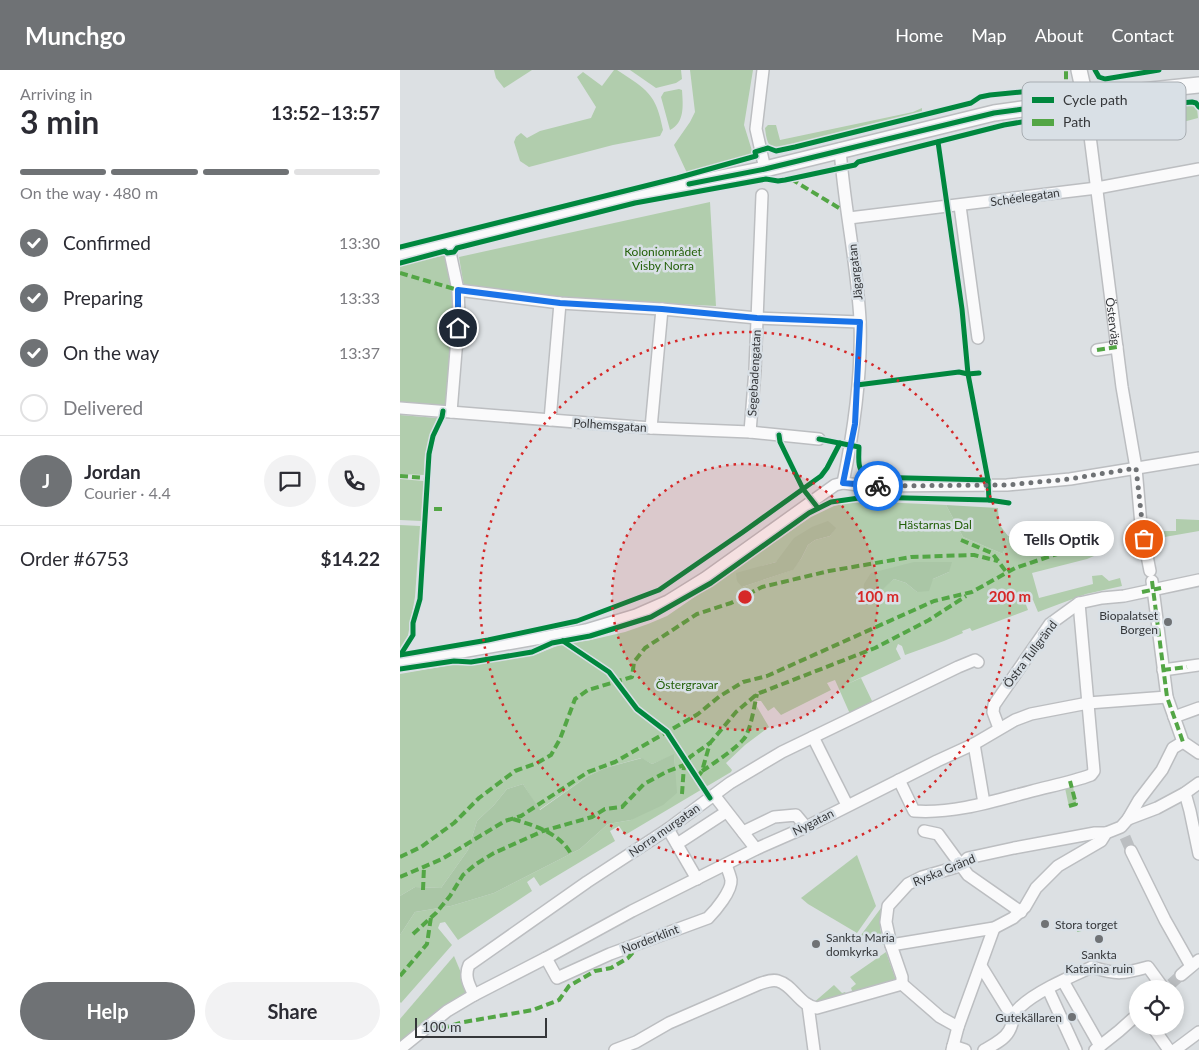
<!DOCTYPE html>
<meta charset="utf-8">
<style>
:root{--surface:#fff;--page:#f2f2f3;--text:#2b2b33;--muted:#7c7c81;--line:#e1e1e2;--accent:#6f7275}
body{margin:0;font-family:Lato,sans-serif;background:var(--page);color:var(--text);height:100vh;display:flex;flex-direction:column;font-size:19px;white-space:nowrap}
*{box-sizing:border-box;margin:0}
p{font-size:16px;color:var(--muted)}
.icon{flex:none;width:28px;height:28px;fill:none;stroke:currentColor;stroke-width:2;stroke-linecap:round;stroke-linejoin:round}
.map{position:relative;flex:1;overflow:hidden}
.side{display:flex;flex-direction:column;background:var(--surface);width:400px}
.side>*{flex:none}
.fabs{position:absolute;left:729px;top:910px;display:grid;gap:10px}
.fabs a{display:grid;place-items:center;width:55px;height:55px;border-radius:50%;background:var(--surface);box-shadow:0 2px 8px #0003;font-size:25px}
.scale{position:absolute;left:15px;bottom:12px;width:132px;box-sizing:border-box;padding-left:5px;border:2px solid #35373a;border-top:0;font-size:14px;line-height:18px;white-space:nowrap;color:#35373a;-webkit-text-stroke:4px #d9e0e6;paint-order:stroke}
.pin{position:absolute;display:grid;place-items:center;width:42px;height:42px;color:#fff;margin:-21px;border:2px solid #fff;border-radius:50%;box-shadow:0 1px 5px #0007}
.courier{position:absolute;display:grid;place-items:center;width:50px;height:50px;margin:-25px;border:4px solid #1a73e8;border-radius:50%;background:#fff;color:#222;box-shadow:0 1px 6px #0007}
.bubble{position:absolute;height:35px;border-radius:18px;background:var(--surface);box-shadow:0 2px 8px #0003;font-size:16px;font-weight:700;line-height:35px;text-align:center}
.head em{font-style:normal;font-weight:700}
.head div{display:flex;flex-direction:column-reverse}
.head{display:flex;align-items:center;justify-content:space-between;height:85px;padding:0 20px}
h1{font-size:32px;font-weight:700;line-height:38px}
.bar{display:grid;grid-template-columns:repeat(4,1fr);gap:8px 5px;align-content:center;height:60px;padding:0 20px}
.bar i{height:6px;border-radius:4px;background:var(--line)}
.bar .active{background:var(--accent)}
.bar p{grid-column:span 4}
.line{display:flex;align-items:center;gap:12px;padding:0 20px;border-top:1px solid var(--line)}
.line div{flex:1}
.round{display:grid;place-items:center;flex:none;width:52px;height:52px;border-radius:26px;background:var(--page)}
ol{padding:0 20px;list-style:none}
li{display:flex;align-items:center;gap:15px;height:55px}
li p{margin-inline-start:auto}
li .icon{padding:5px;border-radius:50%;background:var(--accent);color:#fff;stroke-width:4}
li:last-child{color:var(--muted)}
li i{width:28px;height:28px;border:2px solid var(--line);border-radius:50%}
.button{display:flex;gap:10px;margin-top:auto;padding:10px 20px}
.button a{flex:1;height:58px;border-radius:30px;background:var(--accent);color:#fff;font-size:20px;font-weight:700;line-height:58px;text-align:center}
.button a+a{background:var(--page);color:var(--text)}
header{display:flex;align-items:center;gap:30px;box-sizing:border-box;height:70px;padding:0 25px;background:var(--accent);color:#fff}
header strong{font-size:24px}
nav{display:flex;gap:28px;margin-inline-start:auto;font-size:18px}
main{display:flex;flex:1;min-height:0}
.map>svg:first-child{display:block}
.green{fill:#b1cdad;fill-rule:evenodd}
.forest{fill:#aac6a6}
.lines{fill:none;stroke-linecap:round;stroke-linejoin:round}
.minor-tunnel{stroke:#bbbec1;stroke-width:11;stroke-dasharray:11 5.5;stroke-linecap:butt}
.minor-casing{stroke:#bcbec1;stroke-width:14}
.major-casing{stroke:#bcbec1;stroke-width:18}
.minor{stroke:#fafafb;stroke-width:11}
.major{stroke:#fafafb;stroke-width:15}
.quiet{stroke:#53a645;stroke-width:4;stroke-dasharray:8 4;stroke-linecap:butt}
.cycleway-casing{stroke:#d9e0e6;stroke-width:8}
.cycleway{stroke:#00873e;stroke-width:5}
.done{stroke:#6f7275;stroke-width:5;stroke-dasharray:0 9}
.route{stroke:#1a73e8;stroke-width:6}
.ring{fill:none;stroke:#d62828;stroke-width:2.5;stroke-dasharray:2.5 5}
.poi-dot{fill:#6f7275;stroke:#d9e0e6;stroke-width:2}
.labels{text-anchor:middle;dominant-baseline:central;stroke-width:5;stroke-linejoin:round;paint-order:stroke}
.street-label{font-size:12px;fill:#35373a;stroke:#d9e0e6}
.park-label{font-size:12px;fill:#225f08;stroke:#d9e0e6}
.poi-label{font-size:12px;fill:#35373a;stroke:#d9e0e6;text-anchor:end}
.key{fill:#d9e0e6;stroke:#a8adb2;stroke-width:1}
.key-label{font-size:14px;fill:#35373a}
.centre{fill:#d62828;stroke:#d9e0e6;stroke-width:2.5}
.ring-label{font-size:15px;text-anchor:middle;font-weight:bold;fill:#d62828;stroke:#d9e0e6;stroke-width:5;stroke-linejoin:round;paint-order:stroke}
</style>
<header>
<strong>Munchgo</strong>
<nav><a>Home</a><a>Map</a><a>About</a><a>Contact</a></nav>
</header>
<main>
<section class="side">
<div class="head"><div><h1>3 min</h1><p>Arriving in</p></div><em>13:52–13:57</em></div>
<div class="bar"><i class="active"></i><i class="active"></i><i class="active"></i><i></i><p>On the way · 480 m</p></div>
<ol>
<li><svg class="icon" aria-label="check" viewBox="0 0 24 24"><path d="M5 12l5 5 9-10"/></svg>Confirmed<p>13:30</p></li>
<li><svg class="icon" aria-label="check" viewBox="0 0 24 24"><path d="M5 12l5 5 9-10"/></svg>Preparing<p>13:33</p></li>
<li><svg class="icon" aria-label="check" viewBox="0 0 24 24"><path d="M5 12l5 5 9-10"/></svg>On the way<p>13:37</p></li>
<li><i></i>Delivered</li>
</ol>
<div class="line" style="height:90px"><b class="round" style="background:var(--accent);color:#fff">J</b><div><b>Jordan</b><p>Courier · 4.4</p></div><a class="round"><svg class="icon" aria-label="chat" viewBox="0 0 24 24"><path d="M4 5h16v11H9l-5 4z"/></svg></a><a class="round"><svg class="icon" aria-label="phone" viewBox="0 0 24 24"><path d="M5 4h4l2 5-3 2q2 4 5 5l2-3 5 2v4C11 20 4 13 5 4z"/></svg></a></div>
<div class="line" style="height:65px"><div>Order #6753</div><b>$14.22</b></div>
<div class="button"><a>Help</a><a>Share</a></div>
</section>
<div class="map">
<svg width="799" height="980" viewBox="0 0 799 980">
<rect width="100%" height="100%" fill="#dce0e3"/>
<!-- green -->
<g class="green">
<polygon points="94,0 132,0 104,18 96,8"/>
<path d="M214 0H217C247 20 256 23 263 60L260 66 213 75 129 97 120 91 114 72 116 67 121 63 127 68 140 61 191 48 196 37 177 7 183 2 202 16Z"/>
<polygon points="230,0 281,0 282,9 276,13 256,18"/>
<polygon points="290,0 353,0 344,55 353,84 287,103 274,75 290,52 295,42"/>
<path d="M279 19 282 20C283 36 285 52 270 60L261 27 264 22Z"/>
<polygon points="789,34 794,35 797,38 798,48 745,62 712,66 707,42"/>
<path d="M522 38V43L385 78C368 80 367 73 365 58L368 55H376L380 70 513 42Z"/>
<polygon points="310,132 316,236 65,223 59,187"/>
<polygon points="46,185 56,226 47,337 0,334 0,195"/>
<polygon points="0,345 37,348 25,384 24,405 0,404"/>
<polygon points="0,409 24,411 21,451 0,450"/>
<path d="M480 432 546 435 563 467 603 484 608 466 706 470 693 481 694 486 687 489 632 503 639 528 693 514 692 506 702 505 709 511 720 508 722 516 686 524 638 542 633 530 628 529 625 532 628 540 572 561 570 558 562 561 563 563 544 571 505 585 502 576 498 574 496 579 501 589 445 615 461 608 473 633 450 644 435 610 427 613 431 620 381 645 374 637 368 641 361 631H357L356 635 369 657 345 675 326 693 332 700 331 702 225 765 219 756 210 761 215 771 140 816 134 807 127 812 132 821 58 870 45 852 40 853 38 858 52 875 1 933 0 932V865L15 842 51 836 94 823 180 779 208 754 231 750 275 701 274 685 252 694 241 688 205 698 188 706 139 740 123 714 107 719 94 735 77 751 68 780 41 818 15 817 0 826V604L57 594 69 596 137 584 162 574 191 570 225 562 248 554 267 546 411 447 434 436 447 433ZM435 458 430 466 415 470 408 475 401 489 392 500 342 517 362 496 376 492ZM549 502 533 509 517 522 506 513 494 509 482 519 471 503Z"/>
<polygon points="776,449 799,450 799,461 753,469 752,461 776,461"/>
<polygon points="0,455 20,456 15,527 7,571 0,580"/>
<polygon points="673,717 677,735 669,737 665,718"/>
<polygon points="457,785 476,836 457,863 408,834 401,828"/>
<polygon points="481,838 480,858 484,875 461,865"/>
<polygon points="486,882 496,910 492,914 454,926 451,918 456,914 450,907"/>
<polygon points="54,886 67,917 65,923 0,976 0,949"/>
<polygon points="434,915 442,923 445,922 447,925 412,934"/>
</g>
<!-- forest -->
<g class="forest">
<polygon points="546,435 598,438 599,454 608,466 603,484 563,467"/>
<polygon points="428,451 436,458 430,466 415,470 408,475 401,489 393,500 342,517 337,511 336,503 376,492 394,468 412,457"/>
<polygon points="514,492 552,492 549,502 533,509 529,521 517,522 506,513 494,509 483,519 477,529 471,535 462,535 464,514 471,503"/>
<polygon points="274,684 277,723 263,735 231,750 208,754 180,779 94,823 51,836 15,842 0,865 0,826 15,817 41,818 68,780 77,751 94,735 107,719 123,714 140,740 188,706 205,698 242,688 252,694"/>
</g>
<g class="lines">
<!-- minor-tunnel -->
<g class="minor-tunnel">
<polyline points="725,767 731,781"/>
<polyline points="771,914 781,905"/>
</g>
<defs>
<g id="minor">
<polyline points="363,0 356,59 365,99"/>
<path id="s1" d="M685 27 722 317 736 398 741 455 750 501"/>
<path d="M440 79C444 136 457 193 460 250 462 305 454 360 443 413"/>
<polyline points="560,136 578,268"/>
<polyline points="449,148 697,118 799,99"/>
<polyline points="48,173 58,220 59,244 51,342"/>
<polyline points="58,220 160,233 262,239 357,248 460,252"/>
<polyline points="697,280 717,277"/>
<polyline points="0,338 251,358 350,362 419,369"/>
<polyline points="150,350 160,233"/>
<polyline points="251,358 262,239"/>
<polyline points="350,362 355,300 362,125"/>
<polyline points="752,511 767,627 783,672 799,683"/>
<polyline points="0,593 186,560 236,545 268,531 305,508 435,415 443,413 467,416 607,415 670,409 799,388"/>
<polyline points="763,600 799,595"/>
<polyline points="774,647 799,638"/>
<polyline points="599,658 593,642 594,635 650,554 679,533 702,528 724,526 799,510"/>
<polyline points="413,667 447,735"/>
<polyline points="574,674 584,733"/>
<path d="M499 710 514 741C554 744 594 731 632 721 651 716 672 712 691 705L694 701 679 533"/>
<polyline points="785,723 790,741 799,784"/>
<polyline points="314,725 356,779"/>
<polyline points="728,749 739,730 762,700 773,678 783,672"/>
<polyline points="268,759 297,809"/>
<polyline points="524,761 538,764 568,805 621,842"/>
<polyline points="343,762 374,747 396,745 406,757"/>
<polyline points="277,774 326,742"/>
<polyline points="731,781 765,850 791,896"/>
<polyline points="491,875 594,858 613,848 625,837 636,818 658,796 701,771 706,763 721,757 728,749 757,738 785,723 799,713"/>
<path d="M146 888 157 908 210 884 308 848C315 841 332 821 331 810 330 805 328 800 326 795"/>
<polyline points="581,896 613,948"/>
<polyline points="781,905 799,890"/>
<polyline points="663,911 700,976"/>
<polyline points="502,914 502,907 491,875 486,852 488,836 508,814 522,807 560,796 568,788 614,778 695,763 706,763"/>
<polyline points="502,914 540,947 558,957"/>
<polyline points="648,919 676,980"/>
<path d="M74 925C69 915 64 906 69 895L187 812 268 759 330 713 382 682 558 597 575 590 578 592"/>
<polyline points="408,935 414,980"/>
<polyline points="752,956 769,980"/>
<polyline points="553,976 565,980"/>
<polyline points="0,979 47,941 74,925 146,888 232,841 356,779 406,757 537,691 574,674 615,650 631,644 688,633 767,627"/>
<path d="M215 980 236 972 269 953 359 914C365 912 372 909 378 911 393 915 400 936 417 938L502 914"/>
<polyline points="552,980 558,957 594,858"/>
<path d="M584 980C593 975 604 970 609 961 614 953 612 944 620 937 637 921 670 907 692 897 717 905 723 904 748 897L764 919"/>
<polyline points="695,980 719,961 738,944"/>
<polyline points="775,980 799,962"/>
</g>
<g id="major">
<polyline points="679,0 685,27"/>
<polyline points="0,185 247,123 365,99 594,43 666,33 685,27 799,15"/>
</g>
</defs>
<!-- minor casing -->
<use href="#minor" class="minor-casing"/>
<!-- major casing -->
<use href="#major" class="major-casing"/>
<!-- minor -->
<use href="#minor" class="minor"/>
<!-- major -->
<use href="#major" class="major"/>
<!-- quiet -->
<g class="quiet">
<polyline points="705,9 709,39"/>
<polyline points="663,20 663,18 666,15 666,0"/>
<polyline points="391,109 439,138"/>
<polyline points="0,203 58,220"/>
<polyline points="697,280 717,277"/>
<polyline points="0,406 27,408"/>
<polyline points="34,439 46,439"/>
<polyline points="561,470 592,483 607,503"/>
<polyline points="752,511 767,627 783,672"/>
<polyline points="742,522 761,518"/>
<polyline points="763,600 787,597"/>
<path d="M302 701C313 694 340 676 346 666 352 653 354 637 357 624"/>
<polyline points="297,708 302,701 310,673 336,642 357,624 475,578 529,550 566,526"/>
<polyline points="282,724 284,695 290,687 310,673"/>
<polyline points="669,736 676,734 670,711"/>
<path d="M113 749C135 756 161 763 172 786"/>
<polyline points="0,787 21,777 54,753 79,728 115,701 137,693 151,685 160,669 175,629 188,620 232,607 234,592 245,578 297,544 331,533 362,517 429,501 511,487 574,485 598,491"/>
<polyline points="0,807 42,789 105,751 121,746 188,702 215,692 298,644 320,626 343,612 367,606 534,531 572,522 615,498 657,484 700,478"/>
<polyline points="23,820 24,797"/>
<polyline points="677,860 681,859"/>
<polyline points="13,864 36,843 50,826 63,805 76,794 94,783 143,761 192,747 205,739 222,737 244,714 266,702 284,695"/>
<polyline points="0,906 27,874 31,847"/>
<polyline points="29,955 46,957 64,952 133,940 159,930 169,916 195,901 211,898 228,888 242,872"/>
</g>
<defs>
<g id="cycleway">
<polyline points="695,0 699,7 705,9 759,0"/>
<polyline points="538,72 562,239 568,304 588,410 589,430"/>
<polyline points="289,114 365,99 594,43 666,33 685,27"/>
<polyline points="0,177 277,108 356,86 355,82 368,78 376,81 395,77 571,33 580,27 590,25 663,18"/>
<polyline points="0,193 45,181 47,183 54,182 57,178 235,133 366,109 378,111 385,110 455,95 458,92 604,55 686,41 792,32 796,33 799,37"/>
<polyline points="457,315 559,302 568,304 579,303"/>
<polyline points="379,365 380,372 403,419 418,438"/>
<path d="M419 369 459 377C459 389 456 401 469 407L588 410"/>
<polyline points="163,571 209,602 237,639 267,662 310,728"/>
<polyline points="1,584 13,565 13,553 20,529 29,384 33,366 42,347 43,341"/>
<polyline points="0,585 88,570 177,551 259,520 343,462 421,406 427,398 440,373"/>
<polyline points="0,599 54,591 71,592 132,582 152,573 190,566 251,547 311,513 409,443 431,432 466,427 589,430 609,433"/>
</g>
</defs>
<!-- cycleway casing -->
<use href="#cycleway" class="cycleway-casing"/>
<!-- cycleway -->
<use href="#cycleway" class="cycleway"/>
</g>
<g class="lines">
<!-- done -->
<polyline class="done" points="478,416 607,415 670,409 736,398 744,469"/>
<!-- route -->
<polyline class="route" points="58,258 58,220 160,233 262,239 357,248 460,252 455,354 443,413 478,416"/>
</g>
<!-- distance rings -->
<circle cx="345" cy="527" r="133" fill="#d62828" fill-opacity=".12"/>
<g class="ring">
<circle cx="345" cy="527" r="133"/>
<circle cx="345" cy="527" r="265"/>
</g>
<!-- markers -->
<g class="poi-dot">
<circle cx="768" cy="552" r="5"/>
<circle cx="645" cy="854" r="5"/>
<circle cx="699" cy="869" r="5"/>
<circle cx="416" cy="874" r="5"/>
<circle cx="672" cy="947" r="5"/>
</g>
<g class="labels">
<!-- street labels -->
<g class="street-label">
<text transform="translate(625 127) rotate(-8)">Schéelegatan</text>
<text transform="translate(455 202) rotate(-96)">Jägargatan</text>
<text stroke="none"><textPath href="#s1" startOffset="226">Österväg</textPath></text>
<text transform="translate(354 303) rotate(-87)">Segebadengatan</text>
<text transform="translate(210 355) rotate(4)">Polhemsgatan</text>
<text transform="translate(630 584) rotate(-53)">Östra Tullgränd</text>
<text transform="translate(413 752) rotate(-27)">Nygatan</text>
<text transform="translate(264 760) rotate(-35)">Norra murgatan</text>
<text transform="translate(544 800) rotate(-22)">Ryska Gränd</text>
<text transform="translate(250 869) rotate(-21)">Norderklint</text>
</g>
<!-- park labels -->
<g class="park-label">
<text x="263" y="181">Koloniområdet<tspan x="263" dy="14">Visby Norra</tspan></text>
<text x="535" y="454">Hästarnas Dal</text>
<text x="287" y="614">Östergravar</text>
</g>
<!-- poi labels -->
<g class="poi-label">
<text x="758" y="545">Biopalatset<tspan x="758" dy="14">Borgen</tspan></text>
<text x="655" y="854" text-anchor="start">Stora torget</text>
<text x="426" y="867" text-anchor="start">Sankta Maria<tspan x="426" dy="14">domkyrka</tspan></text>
<text x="699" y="884" text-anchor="middle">Sankta<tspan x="699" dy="14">Katarina ruin</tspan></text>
<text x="662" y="947">Gutekällaren</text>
</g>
</g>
<!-- legend -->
<rect x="622" y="12" width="164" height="58" rx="8" class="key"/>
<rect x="632" y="27" width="22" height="6" fill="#00873e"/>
<rect x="632" y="49" width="22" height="7" fill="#53a645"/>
<g class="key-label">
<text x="663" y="35">Cycle path</text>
<text x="663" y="57">Path</text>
</g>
<circle cx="345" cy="527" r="8" class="centre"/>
<g class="ring-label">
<text x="478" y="532">100 m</text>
<text x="610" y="532">200 m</text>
</g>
</svg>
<div class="fabs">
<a><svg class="icon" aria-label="locate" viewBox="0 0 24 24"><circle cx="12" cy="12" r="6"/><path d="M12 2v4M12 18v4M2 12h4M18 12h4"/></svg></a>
</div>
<div class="scale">100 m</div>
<div class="pin" style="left:744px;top:469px;background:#ea580c"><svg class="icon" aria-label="bag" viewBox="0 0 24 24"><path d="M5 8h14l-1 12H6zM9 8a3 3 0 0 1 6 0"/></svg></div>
<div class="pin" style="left:58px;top:258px;background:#1f2937"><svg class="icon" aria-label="home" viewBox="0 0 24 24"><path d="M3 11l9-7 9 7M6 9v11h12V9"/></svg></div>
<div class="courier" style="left:478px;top:416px"><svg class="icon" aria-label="bike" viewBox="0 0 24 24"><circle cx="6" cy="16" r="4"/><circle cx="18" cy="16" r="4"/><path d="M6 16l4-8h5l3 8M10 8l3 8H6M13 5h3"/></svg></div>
<div class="bubble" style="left:609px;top:451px;width:105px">Tells Optik</div>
</div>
</main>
